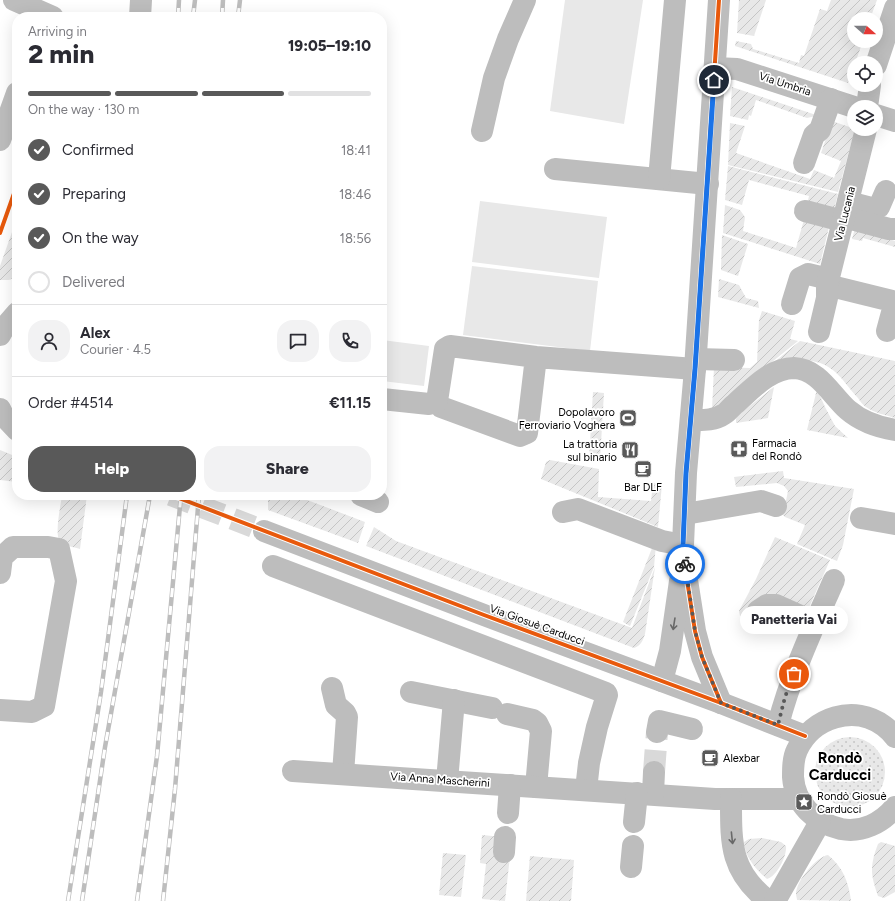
<!DOCTYPE html>
<meta charset="utf-8">
<style>
:root{--surface:#fff;--page:#f2f2f3;--text:#2b2b33;--muted:#7c7c81;--line:#e1e1e2;--accent:#595959}
body{margin:0;font-family:Figtree,sans-serif;background:var(--page);color:var(--text);height:100vh;display:flex;flex-direction:column;font-size:15px;white-space:nowrap}
*{box-sizing:border-box;margin:0}
p{font-size:13px;color:var(--muted)}
.icon{flex:none;width:22px;height:22px;fill:none;stroke:currentColor;stroke-width:2;stroke-linecap:round;stroke-linejoin:round}
.map{position:relative;flex:1;overflow:hidden}
.side{position:absolute;left:12px;top:12px;width:375px;height:488px;display:flex;flex-direction:column;background:var(--surface);border-radius:16px;box-shadow:0 4px 16px #0002}
.side>*{flex:none}
.needle{width:26px;rotate:111deg}
.tools{position:absolute;left:847px;top:12px;display:grid;gap:8px}
.tools a{display:grid;place-items:center;width:36px;height:36px;border-radius:50%;background:var(--surface);box-shadow:0 4px 16px #0002;font-size:20px}
.pin{position:absolute;display:grid;place-items:center;width:34px;height:34px;color:#fff;margin:-17px;border:2px solid #fff;border-radius:50%;box-shadow:0 1px 4px #0007}
.courier{position:absolute;display:grid;place-items:center;width:40px;height:40px;margin:-20px;border:3px solid #1a73e8;border-radius:50%;background:#fff;color:#222;box-shadow:0 1px 5px #0007}
.bubble{position:absolute;height:28px;border-radius:14px;background:var(--surface);box-shadow:0 4px 16px #0002;font-size:13px;font-weight:800;line-height:28px;text-align:center}
.headline em{font-style:normal;font-weight:800}
.headline div{display:flex;flex-direction:column-reverse}
.headline{display:flex;align-items:center;justify-content:space-between;height:68px;padding:0 16px}
h1{font-size:26px;font-weight:800;line-height:30px}
.bar{display:grid;grid-template-columns:repeat(4,1fr);gap:6px 4px;align-content:center;height:48px;padding:0 16px}
.bar i{height:5px;border-radius:3px;background:var(--line)}
.bar .on{background:var(--accent)}
.bar p{grid-column:span 4}
.line{display:flex;align-items:center;gap:10px;padding:0 16px;border-top:1px solid var(--line)}
.line div{flex:1}
.round{display:grid;place-items:center;flex:none;width:42px;height:42px;border-radius:16px;background:var(--page)}
ol{padding:0 16px;list-style:none}
li{display:flex;align-items:center;gap:12px;height:44px}
li p{margin-inline-start:auto}
li .icon{padding:4px;border-radius:50%;background:var(--accent);color:#fff;stroke-width:4}
li:last-child{color:var(--muted)}
li i{width:22px;height:22px;border:2px solid var(--line);border-radius:50%}
.button{display:flex;gap:8px;margin-top:auto;padding:8px 16px}
.button a{flex:1;height:46px;border-radius:16px;background:var(--accent);color:#fff;font-size:16px;font-weight:800;line-height:46px;text-align:center}
.button a+a{background:var(--page);color:var(--text)}
.map>svg:first-child{display:block}
.grass{fill:#e8e8e8}
.park{fill:url(#park-dots)}
.garden{fill:url(#garden-furrows)}
.lines{fill:none;stroke-linecap:round;stroke-linejoin:round}
.minor-tunnel{stroke:#d9d9d9;stroke-width:22;stroke-dasharray:22 11;stroke-linecap:butt}
.minor{stroke:#bdbdbd;stroke-width:22}
.rail-casing{stroke:#bdbdbd;stroke-width:4.5}
.rail{stroke:#fff;stroke-width:3;stroke-dasharray:9;stroke-linecap:butt}
.cycleway-casing{stroke:#fff;stroke-width:6}
.cycleway{stroke:#e8590c;stroke-width:4}
.oneway{stroke:#686868}
.done{stroke:#595959;stroke-width:4;stroke-dasharray:0 7.2}
.route{stroke:#1a73e8;stroke-width:5}
.labels{text-anchor:middle;dominant-baseline:central;stroke-width:3.5;stroke-linejoin:round;paint-order:stroke}
.street-label{font-size:11px;fill:#000;stroke:#fff}
.poi-label{font-size:11px;fill:#000;stroke:#fff;text-anchor:start}
.district-label{font-size:15px;font-weight:bold;fill:#000;stroke:#fff}
</style>
<div class="map">
<svg width="895" height="901" viewBox="0 0 895 901">
<defs>
<pattern id="park-dots" width="8" height="8" patternUnits="userSpaceOnUse"><rect width="8" height="8" fill="#e8e8e8"/><path d="M2 2h.1M6 6h.1" fill="none" stroke="#c5c5c5" stroke-width="1.8" stroke-linecap="round"/></pattern>
<pattern id="garden-furrows" width="10" height="10" patternUnits="userSpaceOnUse"><rect width="10" height="10" fill="#e8e8e8"/><path d="M-1 1l2-2M0 10L10 0M9 11l2-2" fill="none" stroke="#c5c5c5"/></pattern>
</defs>
<rect width="100%" height="100%" fill="#fff"/>
<!-- grass -->
<g class="grass">
<polygon points="565,0 643,0 624,124 550,111"/>
<polygon points="480,201 607,217 599,278 472,262"/>
<polygon points="472,266 598,281 590,351 463,335"/>
<polygon points="382,340 429,346 424,386 382,381"/>
</g>
<!-- park -->
<circle class="park" cx="850" cy="772" r="35"/>
<!-- garden -->
<g class="garden">
<polygon points="739,0 766,0 754,36 737,33"/>
<polygon points="831,0 877,0 870,19 854,19 854,41 863,41 855,63 854,63 848,83 735,46 736,41 751,44 753,49 799,63 801,55 804,56 820,9 827,11"/>
<polygon points="732,87 816,115 816,116 807,118 756,100 751,116 749,115 748,120 730,116"/>
<polygon points="832,121 855,129 838,192 728,165 730,123 745,126 736,153 810,179 814,170 834,178 841,161 821,153"/>
<polygon points="728,166 838,194 833,213 807,205 809,196 749,180 742,205 725,200"/>
<polygon points="725,205 740,210 745,217 743,231 796,248 805,216 830,223 820,264 723,233"/>
<polygon points="17,218 17,276 9,280 0,280 0,266"/>
<polygon points="855,228 895,241 895,247 863,238 862,241 852,239"/>
<polygon points="722,235 748,244 738,276 721,270"/>
<polygon points="719,279 739,285 746,298 758,301 759,308 718,297"/>
<polygon points="762,311 795,321 790,339 798,341 712,410 714,367 750,368 757,362 759,320"/>
<path d="M800 341 895 361V418C886 415 874 413 866 407 863 405 860 401 858 398 843 382 836 365 812 361 799 358 785 362 772 364Z"/>
<polygon points="774,387 768,418 736,423 736,419 738,415"/>
<polygon points="817,389 825,407 835,426 848,438 807,430"/>
<polygon points="593,392 604,393 600,460 589,459"/>
<polygon points="0,450 17,457 17,482 0,480"/>
<polygon points="550,460 599,469 598,497 651,501 653,483 662,484 658,527 541,479 546,462"/>
<polygon points="783,471 784,478 854,489 843,545 837,561 797,544 805,525 785,517 783,515 788,491 784,486 777,483 736,487 734,477"/>
<path d="M62 495H87L80 549C74 547 64 546 60 541 54 535 61 504 62 495Z"/>
<polygon points="273,495 294,495 365,522 358,543 268,510 268,499"/>
<path d="M374 527 396 541 632 628 655 567 645 634C643 640 641 646 634 648L366 546Z"/>
<polygon points="775,537 830,560 807,612 758,601 750,620 740,616 739,611 756,579"/>
<polygon points="654,543 656,544 654,567 630,626 623,622"/>
<polygon points="482,835 512,838 505,901 482,899 486,864 480,863"/>
<path d="M762 838 781 842 786 846C787 856 777 876 767 879 757 871 744 856 744 842L749 839Z"/>
<path d="M881 842 895 846V892L884 898 878 896C870 874 870 865 878 844Z"/>
<polygon points="443,853 466,855 461,897 439,895"/>
<path d="M828 855C843 867 849 883 851 901L797 900C797 898 796 896 796 894 796 881 816 857 828 855Z"/>
<polygon points="530,856 574,860 571,901 526,901"/>
</g>
<g class="lines">
<!-- minor-tunnel -->
<g class="minor-tunnel">
<polyline points="171,495 264,531"/>
<polyline points="654,772 657,732"/>
</g>
<!-- minor -->
<g class="minor">
<polyline points="14,0 53,17"/>
<polyline points="719,0 695,369 686,473 683,545 687,580 695,631 702,657 721,703"/>
<polyline points="140,17 141,0"/>
<polyline points="876,65 895,8"/>
<polyline points="715,68 737,69 854,107"/>
<polyline points="867,107 870,85"/>
<polyline points="876,115 895,121"/>
<polyline points="482,131 494,78 508,39 525,0"/>
<polyline points="0,140 17,93"/>
<polyline points="804,163 814,135 820,130 831,99"/>
<polyline points="555,169 708,184"/>
<polyline points="659,179 675,0"/>
<polyline points="848,202 875,209 879,207 886,191"/>
<polyline points="805,211 843,221"/>
<polyline points="844,217 889,229 895,229"/>
<polyline points="827,285 892,301 894,305 887,331"/>
<polyline points="792,304 800,278 808,274 829,279"/>
<polyline points="819,332 827,298 827,285 866,129"/>
<polyline points="0,335 4,328 17,313"/>
<polyline points="536,357 527,433 520,436 441,407 437,401 445,349 450,346 536,357 695,369"/>
<polyline points="696,359 734,360"/>
<polyline points="382,399 429,404 437,401"/>
<polyline points="0,409 3,415 17,430"/>
<path d="M691 420C702 420 714 421 724 414 728 412 731 407 735 404 751 390 770 368 794 368 819 369 831 395 848 410 862 422 877 427 895 430"/>
<polyline points="361,495 378,502"/>
<polyline points="563,512 578,509 662,541 683,545"/>
<polyline points="685,514 761,501 776,506"/>
<polyline points="861,518 895,524"/>
<polyline points="264,531 484,615 721,703 805,736"/>
<polyline points="273,566 606,693 607,695 597,727 589,763 586,790"/>
<polyline points="0,573 2,557 13,547 48,547 59,549 66,581 44,706 32,712 0,710"/>
<polyline points="758,611 767,605 776,605 816,623"/>
<polyline points="662,681 670,651 680,581"/>
<polyline points="332,688 336,705 345,713 347,717 343,774"/>
<polyline points="411,692 492,708"/>
<polyline points="507,714 533,720 537,723 541,731 536,787"/>
<path d="M778 725C791 675 813 628 834 580"/>
<polyline points="657,732 659,721 692,729"/>
<path d="M895 737C892 733 888 729 884 726 855 704 812 717 797 750 793 758 793 768 793 777 795 804 815 823 841 829 862 833 882 823 895 807"/>
<polyline points="293,771 715,799 799,799"/>
<polyline points="447,781 454,700"/>
<polyline points="653,794 654,772"/>
<path d="M731 799C731 844 730 871 768 901"/>
<polyline points="508,813 510,785"/>
<polyline points="634,822 637,793"/>
<polyline points="504,852 505,837"/>
<polyline points="631,867 633,846"/>
<polyline points="775,901 820,822"/>
</g>
<defs>
<g id="rail">
<polyline points="178,17 179,0"/>
<polyline points="193,17 195,0"/>
<polyline points="222,17 223,0"/>
<polyline points="238,17 240,0"/>
<polyline points="68,901 101,692 127,495"/>
<polyline points="82,901 105,747 150,495"/>
<polyline points="137,901 157,756 181,495"/>
<polyline points="163,901 175,789 199,495"/>
</g>
</defs>
<!-- rail casing -->
<use href="#rail" class="rail-casing"/>
<!-- rail -->
<use href="#rail" class="rail"/>
<defs>
<g id="cycleway">
<polyline points="719,0 695,369 686,473 683,545 687,580 695,631 702,657 721,703"/>
<polyline points="0,233 17,185"/>
<polyline points="171,495 484,615 721,703 805,736"/>
</g>
</defs>
<!-- cycleway casing -->
<use href="#cycleway" class="cycleway-casing"/>
<!-- cycleway -->
<use href="#cycleway" class="cycleway"/>
</g>
<!-- one-way arrows -->
<defs><path id="oneway-shaft" d="M-6 0H5M1.5-3L5.5 0L1.5 3" fill="none" stroke-width="1.6" stroke-linecap="round" stroke-linejoin="round"/></defs>
<g class="oneway">
<use href="#oneway-shaft" transform="translate(674 624) rotate(99)"/>
<use href="#oneway-shaft" transform="translate(732 838) rotate(84)"/>
</g>
<g class="lines">
<!-- done -->
<polyline class="done" points="685,564 695,631 702,657 721,703 778,725 785,697 794,674"/>
<!-- route -->
<polyline class="route" points="685,564 683,545 686,473 695,369 714,80"/>
</g>
<!-- icons -->
<defs>
<symbol id="stadium-square" viewBox="-11 -11 22 22"><rect x="-9" y="-9" width="18" height="18" rx="4" fill="#595959" stroke="#fff"/><path d="M0-5a6.5 5 0 1 0 0 10a6.5 5 0 1 0 0-10ZM-3.5-1.8h7v3.6h-7Z" fill="#fff"/></symbol>
<symbol id="pharmacy-square" viewBox="-11 -11 22 22"><rect x="-9" y="-9" width="18" height="18" rx="4" fill="#595959" stroke="#fff"/><path d="M-2-6h4v4h4v4h-4v4h-4v-4h-4v-4h4Z" fill="#fff"/></symbol>
<symbol id="restaurant-square" viewBox="-11 -11 22 22"><rect x="-9" y="-9" width="18" height="18" rx="4" fill="#595959" stroke="#fff"/><path d="M-5-6h1v4h1v-4h1v4h1v-4h1v5L-1.5 .5V6h-2V.5L-5-1ZM5-6V6H3V1.5H1.5Q1.5-4 5-6Z" fill="#fff"/></symbol>
<symbol id="cafe-square" viewBox="-11 -11 22 22"><rect x="-9" y="-9" width="18" height="18" rx="4" fill="#595959" stroke="#fff"/><path d="M-5.5-4.5H6V0H3Q3 3.5 0 3.5H-2.5Q-5.5 3.5-5.5 0ZM3-3.2v2h1.7v-2ZM-6 4.5H4V6H-6Z" fill="#fff"/></symbol>
<symbol id="sight-square" viewBox="-11 -11 22 22"><rect x="-9" y="-9" width="18" height="18" rx="4" fill="#595959" stroke="#fff"/><path d="M0-6L1.8-2.2L6-1.7L2.9 1.2L3.7 5.4L0 3.3L-3.7 5.4L-2.9 1.2L-6-1.7L-1.8-2.2Z" fill="#fff"/></symbol>
</defs>
<g fill-rule="evenodd">
<use href="#stadium-square" x="618" y="408" width="20" height="20"/>
<use href="#pharmacy-square" x="729" y="439" width="20" height="20"/>
<use href="#restaurant-square" x="620" y="440" width="20" height="20"/>
<use href="#cafe-square" x="633" y="459" width="20" height="20"/>
<use href="#cafe-square" x="700" y="748" width="20" height="20"/>
<use href="#sight-square" x="794" y="792" width="20" height="20"/>
</g>
<g class="labels">
<!-- street labels -->
<g class="street-label">
<text transform="translate(785 84) rotate(18)">Via Umbria</text>
<text transform="translate(845 214) rotate(-76)">Via Lucania</text>
<text transform="translate(537 625) rotate(20)">Via Giosuè Carducci</text>
<text transform="translate(440 780) rotate(4)">Via Anna Mascherini</text>
</g>
<!-- poi labels -->
<g class="poi-label">
<text x="615" y="412" text-anchor="end">Dopolavoro<tspan x="615" dy="13">Ferroviario Voghera</tspan></text>
<text x="752" y="443">Farmacia<tspan x="752" dy="13">del Rondò</tspan></text>
<text x="617" y="444" text-anchor="end">La trattoria<tspan x="617" dy="13">sul binario</tspan></text>
<text x="643" y="487" text-anchor="middle">Bar DLF</text>
<text x="723" y="758">Alexbar</text>
<text x="817" y="796">Rondò Giosuè<tspan x="817" dy="13">Carducci</tspan></text>
</g>
<!-- district labels -->
<g class="district-label">
<text x="840" y="758">Rondò<tspan x="840" dy="17">Carducci</tspan></text>
</g>
</g>
</svg>
<div class="tools">
<a><svg class="needle" viewBox="-14 -14 28 28"><path d="M0-13l5 13h-10z" fill="#e53935"/><path d="M0 13l5-13h-10z" fill="#7c7c81"/></svg></a>
<a><svg class="icon" aria-label="locate" viewBox="0 0 24 24"><circle cx="12" cy="12" r="6"/><path d="M12 2v4M12 18v4M2 12h4M18 12h4"/></svg></a>
<a><svg class="icon" aria-label="layers" viewBox="0 0 24 24"><path d="M12 4l9 5-9 5-9-5zM3 14l9 5 9-5"/></svg></a>
</div>
<div class="pin" style="left:794px;top:674px;background:#ea580c"><svg class="icon" aria-label="bag" viewBox="0 0 24 24"><path d="M5 8h14l-1 12H6zM9 8a3 3 0 0 1 6 0"/></svg></div>
<div class="pin" style="left:714px;top:80px;background:#1f2937"><svg class="icon" aria-label="home" viewBox="0 0 24 24"><path d="M3 11l9-7 9 7M6 9v11h12V9"/></svg></div>
<div class="courier" style="left:685px;top:564px"><svg class="icon" aria-label="bike" viewBox="0 0 24 24"><circle cx="6" cy="16" r="4"/><circle cx="18" cy="16" r="4"/><path d="M6 16l4-8h5l3 8M10 8l3 8H6M13 5h3"/></svg></div>
<div class="bubble" style="left:740px;top:606px;width:108px">Panetteria Vai</div>
<section class="side">
<div class="headline"><div><h1>2 min</h1><p>Arriving in</p></div><em>19:05–19:10</em></div>
<div class="bar"><i class="on"></i><i class="on"></i><i class="on"></i><i></i><p>On the way · 130 m</p></div>
<ol>
<li><svg class="icon" aria-label="check" viewBox="0 0 24 24"><path d="M5 12l5 5 9-10"/></svg>Confirmed<p>18:41</p></li>
<li><svg class="icon" aria-label="check" viewBox="0 0 24 24"><path d="M5 12l5 5 9-10"/></svg>Preparing<p>18:46</p></li>
<li><svg class="icon" aria-label="check" viewBox="0 0 24 24"><path d="M5 12l5 5 9-10"/></svg>On the way<p>18:56</p></li>
<li><i></i>Delivered</li>
</ol>
<div class="line" style="height:72px"><a class="round"><svg class="icon" aria-label="person" viewBox="0 0 24 24"><circle cx="12" cy="8" r="4"/><path d="M4 21q1-7 8-7t8 7"/></svg></a><div><b>Alex</b><p>Courier · 4.5</p></div><a class="round"><svg class="icon" aria-label="chat" viewBox="0 0 24 24"><path d="M4 5h16v11H9l-5 4z"/></svg></a><a class="round"><svg class="icon" aria-label="phone" viewBox="0 0 24 24"><path d="M5 4h4l2 5-3 2q2 4 5 5l2-3 5 2v4C11 20 4 13 5 4z"/></svg></a></div>
<div class="line" style="height:52px"><div>Order #4514</div><b>€11.15</b></div>
<div class="button"><a>Help</a><a>Share</a></div>
</section>
</div>
